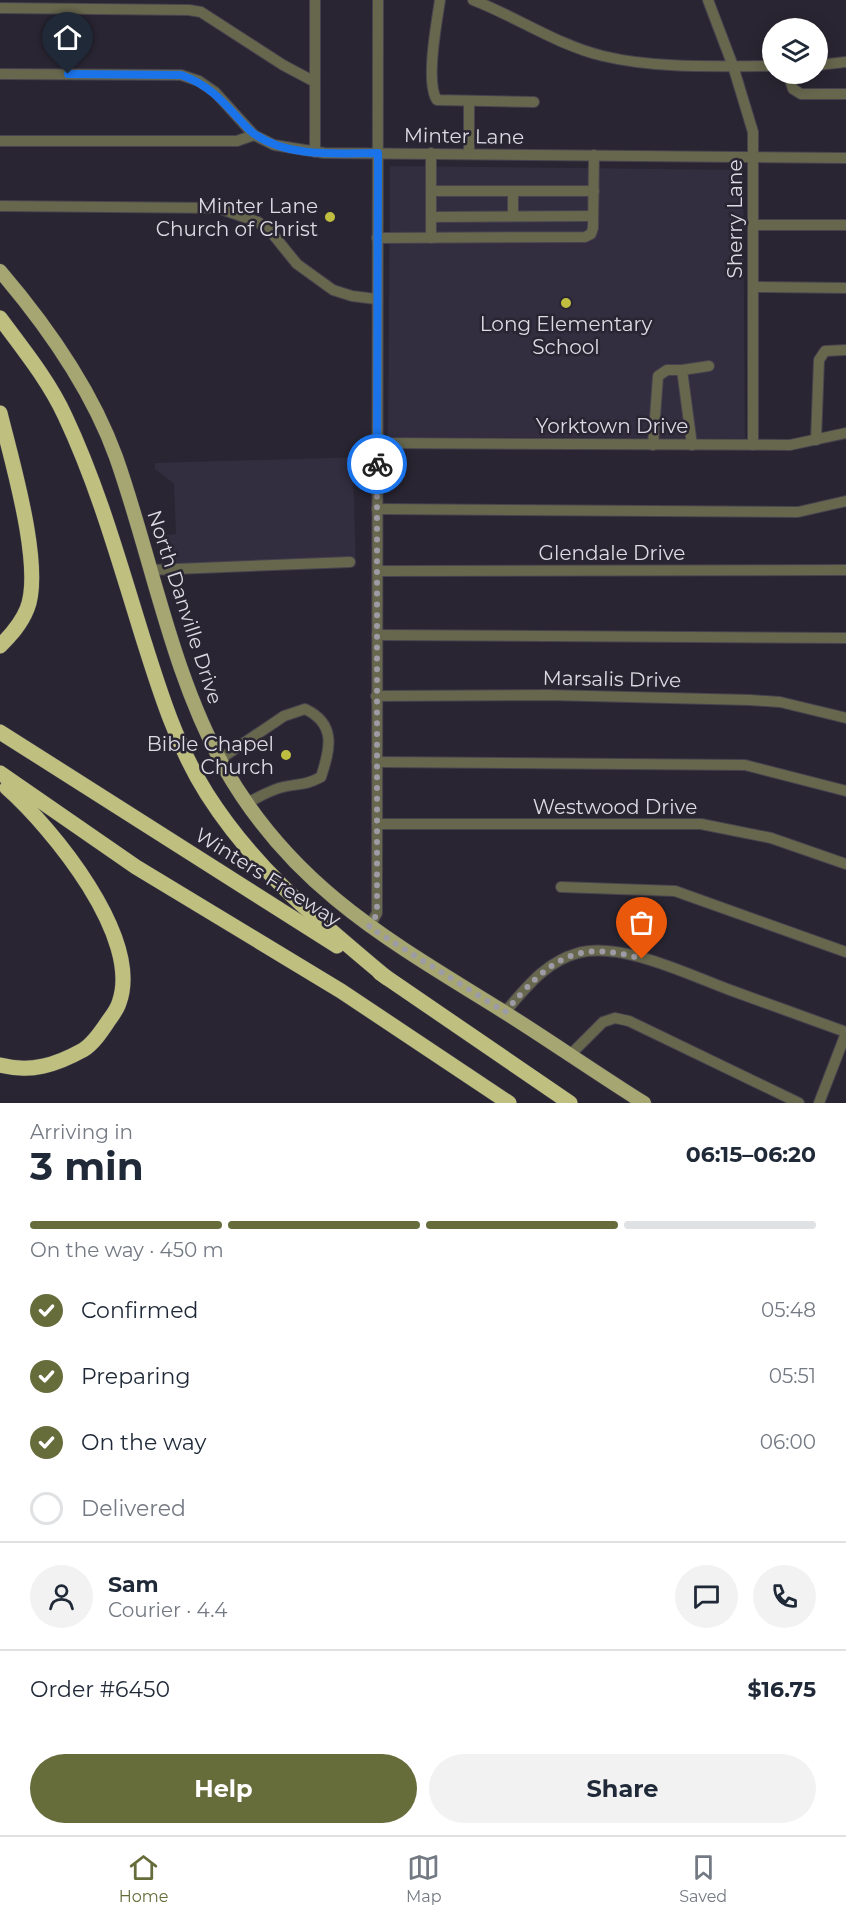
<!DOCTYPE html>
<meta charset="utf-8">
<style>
:root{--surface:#fff;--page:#f2f2f3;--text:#1f2937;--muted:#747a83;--line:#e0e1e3;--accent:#676c3b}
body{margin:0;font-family:Montserrat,sans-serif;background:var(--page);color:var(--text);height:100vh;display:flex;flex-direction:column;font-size:22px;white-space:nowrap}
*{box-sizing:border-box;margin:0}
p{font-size:20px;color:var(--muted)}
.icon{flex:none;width:33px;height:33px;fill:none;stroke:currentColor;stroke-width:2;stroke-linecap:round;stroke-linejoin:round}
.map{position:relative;height:1103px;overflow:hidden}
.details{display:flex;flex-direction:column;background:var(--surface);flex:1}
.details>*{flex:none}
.buttons{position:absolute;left:762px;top:18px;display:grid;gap:12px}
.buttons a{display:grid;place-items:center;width:66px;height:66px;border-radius:50%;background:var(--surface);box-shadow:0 3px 15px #0003;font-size:30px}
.pin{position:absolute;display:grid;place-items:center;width:51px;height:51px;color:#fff;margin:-62px -26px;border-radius:50% 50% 50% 0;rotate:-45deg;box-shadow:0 0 6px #0007}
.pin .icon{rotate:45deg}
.courier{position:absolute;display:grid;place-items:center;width:60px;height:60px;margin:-30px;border:4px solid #1a73e8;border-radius:50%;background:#fff;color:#222;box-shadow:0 2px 8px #0007}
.head em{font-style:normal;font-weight:700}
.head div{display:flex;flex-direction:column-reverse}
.head{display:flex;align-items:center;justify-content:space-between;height:102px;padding:0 30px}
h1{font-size:39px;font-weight:700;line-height:45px}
.bar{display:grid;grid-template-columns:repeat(4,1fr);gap:9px 6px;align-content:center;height:72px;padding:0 30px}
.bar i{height:8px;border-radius:4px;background:var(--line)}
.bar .selected{background:var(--accent)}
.bar p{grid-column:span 4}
.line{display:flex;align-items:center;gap:15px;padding:0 30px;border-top:2px solid var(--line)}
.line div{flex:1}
.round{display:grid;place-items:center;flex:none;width:63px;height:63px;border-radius:32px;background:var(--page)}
ol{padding:0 30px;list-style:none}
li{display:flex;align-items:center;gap:18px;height:66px}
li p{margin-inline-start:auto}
li .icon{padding:6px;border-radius:50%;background:var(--accent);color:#fff;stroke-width:4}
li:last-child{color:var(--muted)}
li i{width:33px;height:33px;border:3px solid var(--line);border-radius:50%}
.primary-button{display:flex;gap:12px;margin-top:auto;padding:12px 30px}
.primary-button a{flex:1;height:69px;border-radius:36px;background:var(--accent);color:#fff;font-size:24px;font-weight:700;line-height:69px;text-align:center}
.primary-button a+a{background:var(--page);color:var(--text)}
.menu{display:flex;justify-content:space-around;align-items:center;height:84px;border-top:2px solid var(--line);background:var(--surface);font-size:16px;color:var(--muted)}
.menu a{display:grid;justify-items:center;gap:3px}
.menu .selected{color:var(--accent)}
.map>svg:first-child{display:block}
.built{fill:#332e3f}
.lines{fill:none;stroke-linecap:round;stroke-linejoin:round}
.minor-casing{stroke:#46424e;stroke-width:12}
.major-casing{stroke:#46424e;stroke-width:15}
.highway-casing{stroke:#46424e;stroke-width:16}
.minor{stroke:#67674e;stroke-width:10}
.major{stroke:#a6a672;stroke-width:14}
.highway{stroke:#bfbf80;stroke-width:15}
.done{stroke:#9d9ba5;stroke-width:6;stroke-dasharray:0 10.8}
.route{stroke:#1a73e8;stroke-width:8}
.poi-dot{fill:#c0be40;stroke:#292532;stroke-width:2}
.labels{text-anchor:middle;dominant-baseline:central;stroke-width:5;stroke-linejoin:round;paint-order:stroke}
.street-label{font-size:20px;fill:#dcdae3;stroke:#292532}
.poi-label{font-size:20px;fill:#dcdae3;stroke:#292532;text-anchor:end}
</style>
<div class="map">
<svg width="846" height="1103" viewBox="0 0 846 1103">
<rect width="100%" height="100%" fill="#292532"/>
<!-- built -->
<g class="built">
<polygon points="390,166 743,170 745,438 388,437"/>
<polygon points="362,457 362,471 353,472 356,567 171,573 166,535 176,534 174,484 155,469 155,463"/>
</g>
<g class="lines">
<defs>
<g id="minor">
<polyline points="315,0 315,152"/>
<path d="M440 0C437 21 425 83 437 100L534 102"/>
<path d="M473 0C517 17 557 45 603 56 657 69 717 66 772 66"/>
<polyline points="708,0 733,66 753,132 753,445"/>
<polyline points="0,8 189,10 201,12 283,65 315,82"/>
<polyline points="818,65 846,62"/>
<polyline points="0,74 181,75 199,81 215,92 254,135 274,145 324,153 846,158"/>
<polyline points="788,74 793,89 801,94 846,94"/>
<polyline points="469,102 469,154"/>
<polyline points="0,141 237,141 254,135"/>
<polyline points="431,153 431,238"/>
<polyline points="431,191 594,191"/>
<polyline points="0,206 218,208 258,222 271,232 297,264 333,290 352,296 376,299"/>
<polyline points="513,216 513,191"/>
<polyline points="431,217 593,216"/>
<polyline points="753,225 846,225"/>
<polyline points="377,238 585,237 591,234 593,228 594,155"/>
<polyline points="753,287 846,288"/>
<polyline points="682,370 709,366"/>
<polyline points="816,440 819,360 825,351 846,350"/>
<polyline points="377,443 790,445 846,433"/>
<polyline points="653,445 658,376 667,370 682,370 692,445"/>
<polyline points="377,509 798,512 846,501"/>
<polyline points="151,570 350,562"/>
<polyline points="378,571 846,570"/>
<polyline points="377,635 846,638"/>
<polyline points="376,696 548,695 750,700 780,702 846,718"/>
<path d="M220 759 284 716 305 709C337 724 330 749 321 777 304 786 300 783 283 787 270 790 259 797 247 803"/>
<polyline points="377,762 745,765 846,791"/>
<polyline points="377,824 701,824 771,838 846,864"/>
<polyline points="561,887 675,891 846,952"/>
<polyline points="369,927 377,913 378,0"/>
<path d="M505 1012C526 988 545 962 578 953 621 941 689 975 730 990 769 1004 807 1018 846 1032"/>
<polyline points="569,1056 603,1022 615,1018 629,1021 799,1103"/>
<polyline points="819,1103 846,1033"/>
</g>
<path id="major" d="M0 271C47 326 91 388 116 457 152 559 171 672 224 767 292 887 388 940 501 1010 549 1040 596 1073 644 1103"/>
<g id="highway">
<path d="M0 318C23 349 49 381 65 416 98 486 119 561 142 635 159 689 176 745 207 794 256 871 318 920 387 978"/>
<path d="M0 413C11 458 44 568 27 609 21 624 11 635 0 646"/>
<polyline points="0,732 337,946"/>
<polyline points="0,773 136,867 341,991 509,1103"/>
<polyline points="380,973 570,1103"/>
<path d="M0 1065C31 1073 56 1065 83 1050 93 1044 101 1032 107 1023 111 1017 117 1010 119 1003 143 938 52 828 7 788"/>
</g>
</defs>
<!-- minor casing -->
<use href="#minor" class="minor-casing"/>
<!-- major casing -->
<use href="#major" class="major-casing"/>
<!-- highway casing -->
<use href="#highway" class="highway-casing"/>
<!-- minor -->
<use href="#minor" class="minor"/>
<!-- major -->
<use href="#major" class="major"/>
<!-- highway -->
<use href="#highway" class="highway"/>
</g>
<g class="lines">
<!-- done -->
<path class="done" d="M377 464V914L369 927 505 1012C548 962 573 938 642 959"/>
<!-- route -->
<path class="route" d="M68 74 181 75C207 84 221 99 239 119 244 124 249 131 256 135 290 158 339 153 378 153L377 464"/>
</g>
<!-- markers -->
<g class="poi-dot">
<circle cx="330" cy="217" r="6"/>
<circle cx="566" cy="303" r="6"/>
<circle cx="286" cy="755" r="6"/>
</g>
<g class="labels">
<!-- street labels -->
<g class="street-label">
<text transform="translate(464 136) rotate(1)">Minter Lane</text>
<text transform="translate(735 219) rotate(-90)">Sherry Lane</text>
<text x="612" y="426">Yorktown Drive</text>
<text x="612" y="553">Glendale Drive</text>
<text transform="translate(185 607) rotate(72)">North Danville Drive</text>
<text transform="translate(612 679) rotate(1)">Marsalis Drive</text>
<text x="615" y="807">Westwood Drive</text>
<text transform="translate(268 877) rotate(32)">Winters Freeway</text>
</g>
<!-- poi labels -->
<g class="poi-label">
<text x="318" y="206">Minter Lane<tspan x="318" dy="23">Church of Christ</tspan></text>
<text x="566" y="324" text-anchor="middle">Long Elementary<tspan x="566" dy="23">School</tspan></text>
<text x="274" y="744">Bible Chapel<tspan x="274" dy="23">Church</tspan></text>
</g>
</g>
</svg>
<div class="buttons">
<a><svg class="icon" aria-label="layers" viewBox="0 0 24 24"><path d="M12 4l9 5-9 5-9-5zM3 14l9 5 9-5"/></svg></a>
</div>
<div class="pin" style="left:642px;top:959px;background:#ea580c"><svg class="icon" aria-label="bag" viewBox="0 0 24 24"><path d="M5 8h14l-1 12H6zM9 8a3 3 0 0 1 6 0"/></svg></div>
<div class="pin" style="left:68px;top:74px;background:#1f2937"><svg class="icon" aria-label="home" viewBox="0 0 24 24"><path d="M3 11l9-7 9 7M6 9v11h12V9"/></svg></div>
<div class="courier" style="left:377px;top:464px"><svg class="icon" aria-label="bike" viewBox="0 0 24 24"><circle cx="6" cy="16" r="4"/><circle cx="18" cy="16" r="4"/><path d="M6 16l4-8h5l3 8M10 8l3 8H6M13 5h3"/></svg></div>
</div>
<section class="details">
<div class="head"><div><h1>3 min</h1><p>Arriving in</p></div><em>06:15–06:20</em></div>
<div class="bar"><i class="selected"></i><i class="selected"></i><i class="selected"></i><i></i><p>On the way · 450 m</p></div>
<ol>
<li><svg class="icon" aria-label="check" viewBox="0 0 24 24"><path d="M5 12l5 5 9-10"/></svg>Confirmed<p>05:48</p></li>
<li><svg class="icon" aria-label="check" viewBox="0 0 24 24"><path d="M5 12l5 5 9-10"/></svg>Preparing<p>05:51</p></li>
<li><svg class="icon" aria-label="check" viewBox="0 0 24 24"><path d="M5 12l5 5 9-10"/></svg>On the way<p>06:00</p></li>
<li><i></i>Delivered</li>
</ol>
<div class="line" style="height:108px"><a class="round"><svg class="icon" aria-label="person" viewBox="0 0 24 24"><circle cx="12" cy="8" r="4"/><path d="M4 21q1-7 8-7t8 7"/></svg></a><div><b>Sam</b><p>Courier · 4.4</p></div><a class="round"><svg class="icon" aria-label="chat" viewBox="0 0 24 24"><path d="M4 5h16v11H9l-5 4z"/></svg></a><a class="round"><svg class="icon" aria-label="phone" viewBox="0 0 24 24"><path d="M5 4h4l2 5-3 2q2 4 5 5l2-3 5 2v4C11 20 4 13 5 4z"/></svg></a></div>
<div class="line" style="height:78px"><div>Order #6450</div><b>$16.75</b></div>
<div class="primary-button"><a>Help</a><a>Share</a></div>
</section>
<nav class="menu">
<a class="selected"><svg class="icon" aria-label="home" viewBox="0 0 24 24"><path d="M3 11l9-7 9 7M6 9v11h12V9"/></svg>Home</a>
<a><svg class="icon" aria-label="map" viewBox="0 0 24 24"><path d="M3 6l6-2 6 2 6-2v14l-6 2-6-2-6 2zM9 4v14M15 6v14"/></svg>Map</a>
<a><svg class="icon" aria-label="saved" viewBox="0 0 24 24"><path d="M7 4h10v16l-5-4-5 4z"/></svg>Saved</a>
</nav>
